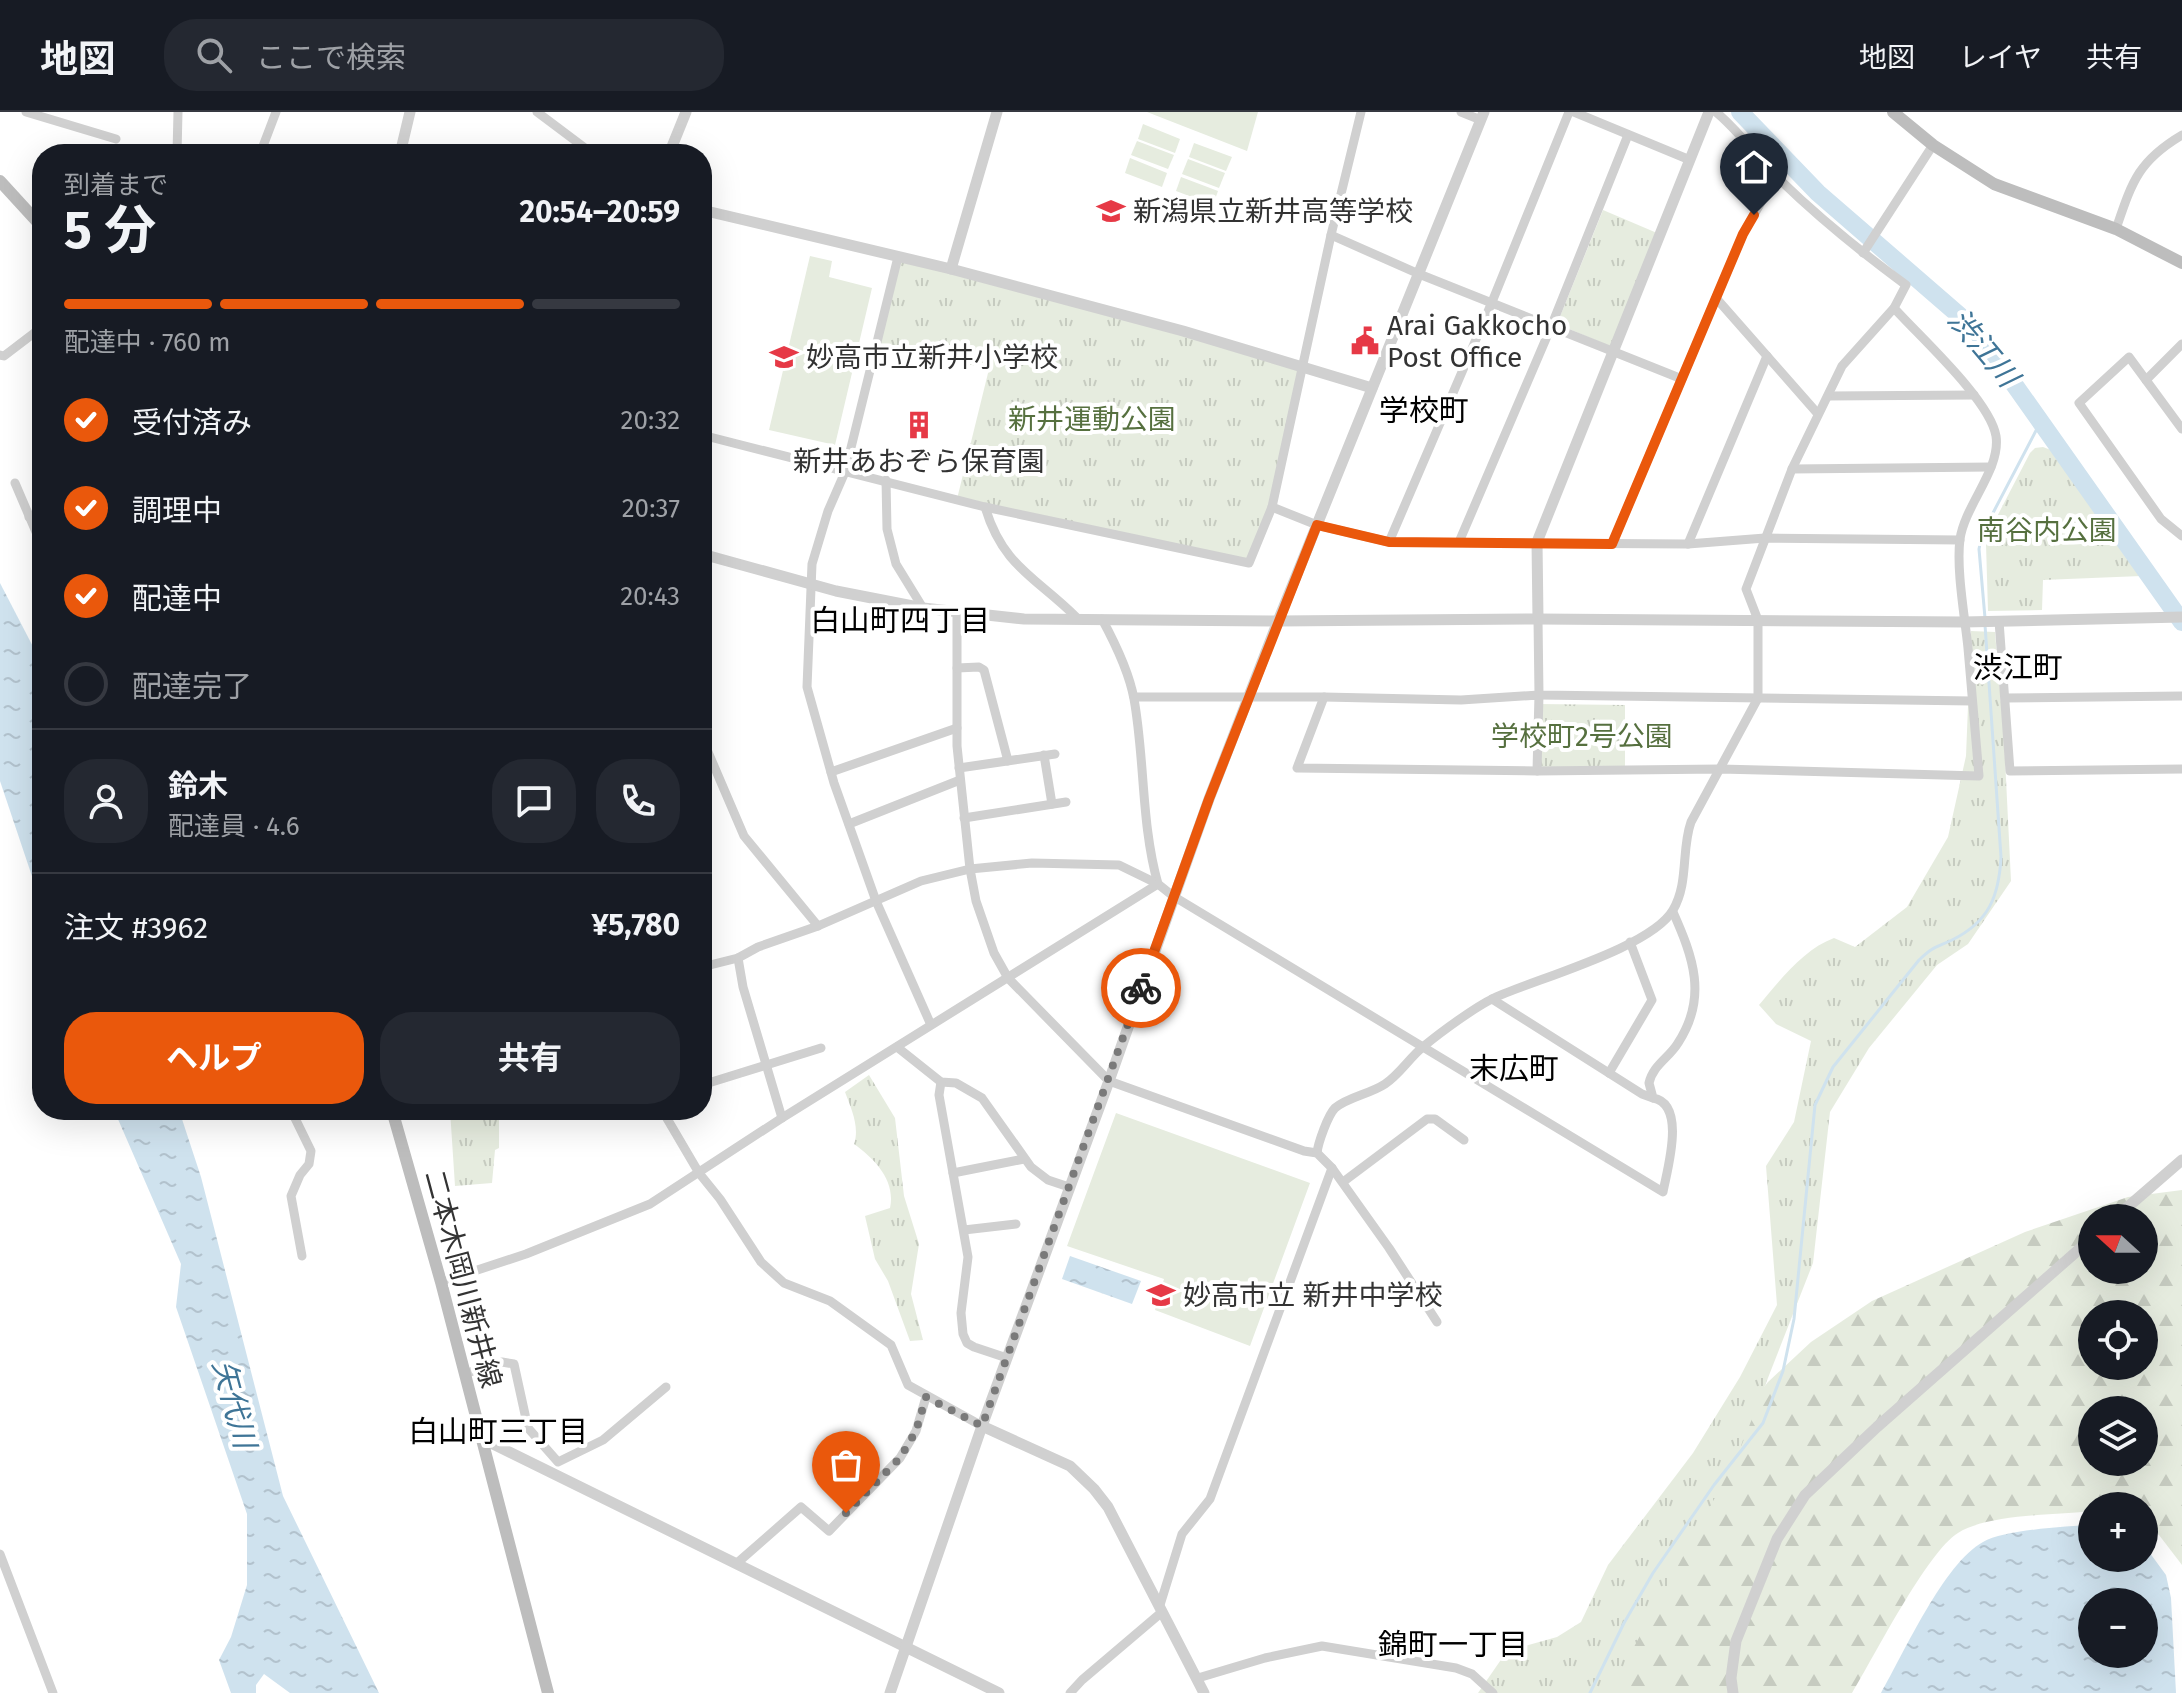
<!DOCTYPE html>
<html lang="ja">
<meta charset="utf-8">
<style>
:root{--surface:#171b24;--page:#242831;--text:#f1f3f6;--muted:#9ea1a6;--line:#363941;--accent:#ea580c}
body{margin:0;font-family:"Fira Sans","Noto Sans JP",sans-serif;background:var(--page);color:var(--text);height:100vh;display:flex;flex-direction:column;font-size:30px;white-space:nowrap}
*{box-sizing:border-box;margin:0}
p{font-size:26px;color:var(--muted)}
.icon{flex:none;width:44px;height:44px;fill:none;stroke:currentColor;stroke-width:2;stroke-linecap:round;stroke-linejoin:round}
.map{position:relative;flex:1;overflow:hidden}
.side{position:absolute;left:32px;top:32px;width:680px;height:976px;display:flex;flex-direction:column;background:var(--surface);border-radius:32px;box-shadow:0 8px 32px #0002}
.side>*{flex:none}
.needle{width:52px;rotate:291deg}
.fabs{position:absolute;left:2078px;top:1092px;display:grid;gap:16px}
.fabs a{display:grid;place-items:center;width:80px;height:80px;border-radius:50%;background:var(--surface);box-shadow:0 8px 32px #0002;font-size:40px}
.pin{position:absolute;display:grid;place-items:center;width:68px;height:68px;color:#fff;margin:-82px -34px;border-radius:50% 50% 50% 0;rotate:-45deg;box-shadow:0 0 8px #0007}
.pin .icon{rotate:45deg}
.courier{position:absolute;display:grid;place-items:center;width:80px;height:80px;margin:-40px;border:6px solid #ea580c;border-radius:50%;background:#fff;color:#222;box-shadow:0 2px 10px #0007}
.headline em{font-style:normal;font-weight:700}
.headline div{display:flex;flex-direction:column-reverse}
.headline{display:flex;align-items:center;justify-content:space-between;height:136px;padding:0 32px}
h1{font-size:52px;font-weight:700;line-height:60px}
.bar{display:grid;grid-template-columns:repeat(4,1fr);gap:12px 8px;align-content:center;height:96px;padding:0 32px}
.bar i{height:10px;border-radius:6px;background:var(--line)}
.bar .on{background:var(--accent)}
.bar p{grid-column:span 4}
.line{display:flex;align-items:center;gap:20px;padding:0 32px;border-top:2px solid var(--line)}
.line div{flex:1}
.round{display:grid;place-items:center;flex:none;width:84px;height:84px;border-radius:32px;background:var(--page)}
ol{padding:0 32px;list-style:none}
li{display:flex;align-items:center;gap:24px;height:88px}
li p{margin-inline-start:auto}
li .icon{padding:8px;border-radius:50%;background:var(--accent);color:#fff;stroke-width:4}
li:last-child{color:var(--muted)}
li i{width:44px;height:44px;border:4px solid var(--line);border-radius:50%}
.button{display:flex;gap:16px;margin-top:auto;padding:16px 32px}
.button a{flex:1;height:92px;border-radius:32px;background:var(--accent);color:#fff;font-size:32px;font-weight:700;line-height:92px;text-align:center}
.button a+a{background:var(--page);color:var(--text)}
header{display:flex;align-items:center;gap:48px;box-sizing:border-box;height:112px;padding:0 40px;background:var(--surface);border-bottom:2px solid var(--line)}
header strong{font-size:38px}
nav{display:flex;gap:44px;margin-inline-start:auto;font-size:28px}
.search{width:560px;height:72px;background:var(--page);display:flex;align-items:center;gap:20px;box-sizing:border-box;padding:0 28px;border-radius:32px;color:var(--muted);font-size:30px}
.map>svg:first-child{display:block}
.forest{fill:url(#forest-firs);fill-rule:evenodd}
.park{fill:url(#park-tufts)}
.pitch{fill:#e6ecdf}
.water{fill:url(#water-ripples);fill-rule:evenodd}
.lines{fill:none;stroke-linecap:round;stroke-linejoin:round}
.stream{stroke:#cfe2ee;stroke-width:3}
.river{stroke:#cfe2ee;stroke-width:18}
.minor{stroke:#d0d0d0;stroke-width:9}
.tertiary{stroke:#d0d0d0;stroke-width:11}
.secondary{stroke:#bdbdbd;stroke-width:12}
.done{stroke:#7a7a7a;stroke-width:8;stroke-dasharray:0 14.4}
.route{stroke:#ea580c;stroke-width:10}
.labels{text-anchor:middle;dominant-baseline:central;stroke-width:8;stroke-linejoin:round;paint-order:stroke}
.poi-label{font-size:28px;fill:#333;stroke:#fff;text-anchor:start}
.park-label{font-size:28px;fill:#56703f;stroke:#fff}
.street-label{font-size:28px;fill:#333;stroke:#fff}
.water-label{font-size:30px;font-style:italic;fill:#3f7597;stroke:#fff}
.neighbourhood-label{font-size:30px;fill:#000;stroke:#fff}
</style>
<header>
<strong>地図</strong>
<div class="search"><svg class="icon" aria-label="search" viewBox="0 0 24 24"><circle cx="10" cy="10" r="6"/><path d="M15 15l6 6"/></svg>ここで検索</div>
<nav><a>地図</a><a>レイヤ</a><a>共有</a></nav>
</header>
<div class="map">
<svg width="2182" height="1581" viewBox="0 0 2182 1581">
<defs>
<pattern id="forest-firs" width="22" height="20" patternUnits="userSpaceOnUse" patternTransform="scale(2)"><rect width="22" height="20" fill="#e6ecdf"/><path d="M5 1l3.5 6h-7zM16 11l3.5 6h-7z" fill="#c6cbc0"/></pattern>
<pattern id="park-tufts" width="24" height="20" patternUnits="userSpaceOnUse" patternTransform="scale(2)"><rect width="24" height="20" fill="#e6ecdf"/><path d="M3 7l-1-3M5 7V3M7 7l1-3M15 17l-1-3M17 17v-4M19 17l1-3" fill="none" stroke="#c6cbc0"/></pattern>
<pattern id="water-ripples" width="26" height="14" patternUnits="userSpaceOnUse" patternTransform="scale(2)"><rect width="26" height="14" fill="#cfe2ee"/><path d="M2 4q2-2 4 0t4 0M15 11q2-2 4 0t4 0" fill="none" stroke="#b2c2cd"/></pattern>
</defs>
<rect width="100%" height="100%" fill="#fff"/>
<!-- forest -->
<path class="forest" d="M2182 1078V1453L2159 1423 2144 1414V1394H2092V1399C2057 1403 1987 1402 1958 1421 1927 1440 1874 1545 1852 1581H1607L1731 1316 1768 1270 1811 1230 1872 1189 2025 1120 2128 1085ZM2092 1106H2144V1158H2092ZM2092 1202H2144V1254H2092ZM2092 1298H2144V1350H2092Z"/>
<!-- park -->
<g class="park">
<polygon points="1603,98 1657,121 1612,235 1557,212"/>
<polygon points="898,145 1303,256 1272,395 1249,451 957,387 989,257 877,231"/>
<polygon points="2043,335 2056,340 2141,464 2043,468 2042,498 1988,499 1986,432 1989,420 2030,341 2035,336"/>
<path d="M1971 519 1995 520 2004 626 2011 769 1968 832 1937 853 1869 936 1830 1000 1813 1151 1737 1345 1609 1581H1478L1507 1539 1557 1525 1581 1510 1608 1453 1693 1341 1740 1265 1777 1193 1766 1054 1794 1010 1811 929 1776 912 1759 893C1780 868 1804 837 1834 826L1855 835 1907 795 1948 725 1966 644Z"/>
<polygon points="1539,592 1625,593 1625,657 1539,656"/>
<path d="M869 963 895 1006 904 1084 919 1132 911 1182 923 1228 910 1229 888 1169 875 1147 865 1104 890 1096C896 1069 875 1047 854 1032 860 1015 851 996 845 980Z"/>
<polygon points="450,998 499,998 499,1036 495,1038 492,1071 455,1074"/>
</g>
<!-- pitch -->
<g class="pitch">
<polygon points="1147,0 1258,0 1247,39"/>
<polygon points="1143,12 1180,27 1175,41 1138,27"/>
<polygon points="1137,29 1174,43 1168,57 1131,43"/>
<polygon points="1194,31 1232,45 1226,59 1189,45"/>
<polygon points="1130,46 1167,61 1162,75 1125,61"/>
<polygon points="1188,47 1225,61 1219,76 1182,62"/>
<polygon points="1181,65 1218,79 1213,93 1176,79"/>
<polygon points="810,144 832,149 829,165 872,176 835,333 769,318"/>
<polygon points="1116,1001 1310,1071 1250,1234 1155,1198 1164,1167 1067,1134"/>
</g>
<!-- water -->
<g class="water">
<polygon points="0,471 42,552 42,794 0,669"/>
<polygon points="114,998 179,998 201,1065 283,1384 379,1581 290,1581 264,1562 256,1573 256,1581 231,1581 219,1548 231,1525 247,1473 247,1402 176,1195 181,1152"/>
<polygon points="1070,1144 1141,1169 1132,1192 1062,1167"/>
<path d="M2092 1413V1446H2144V1433L2166 1463 2171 1486 2176 1581H1881C1904 1541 1944 1451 1983 1430 2004 1418 2067 1414 2092 1413ZM2144 1490V1542H2092V1490Z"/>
</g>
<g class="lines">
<!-- stream -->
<g class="stream">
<polyline points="1985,506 1979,437 1982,422 2041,309"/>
<path d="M1590 1581 1624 1511 1653 1461 1714 1373 1763 1311 1783 1259 1794 1207 1815 993 1833 955 1919 848C1934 834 1935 836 1952 828 1989 810 1999 784 2001 745L1985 513"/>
</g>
<!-- river -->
<polyline class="river" points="1740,0 1818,81 1975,217 2182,510"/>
<!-- minor -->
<g class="minor">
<polyline points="26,0 116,27"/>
<polyline points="537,0 593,42"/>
<polyline points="1361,0 1331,123 1272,395 1317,413 1389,430 1688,432 1765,426 1960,428"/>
<polyline points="1461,0 1481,8"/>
<polyline points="1574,0 1690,48"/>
<polyline points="177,42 178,0"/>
<polyline points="260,42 276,0"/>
<path d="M2116 117C2132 70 2138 49 2182 23"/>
<polyline points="1331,123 1419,162 1682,267"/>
<polyline points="1863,141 1933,33"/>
<polyline points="898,145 845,360 828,399 812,452 807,575 834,671 876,789 931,913"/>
<polyline points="1716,186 1818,302"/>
<polyline points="0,243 4,244 42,215"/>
<polyline points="2146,268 2182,232"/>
<polyline points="1828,284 1974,283"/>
<polyline points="2182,317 2129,245 2079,291 2161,407 2182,424"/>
<polyline points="702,323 985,395 1249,451 1272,395"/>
<polyline points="1792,357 1991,355"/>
<polyline points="886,368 887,417 896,452 923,496"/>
<polyline points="15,371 42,434"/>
<path d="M985 395C1003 455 1036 465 1076 505"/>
<polyline points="29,405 42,399"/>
<polyline points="1389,430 1492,190 1569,0"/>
<polyline points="1459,430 1551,215 1628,23"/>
<polyline points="1612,432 1743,122 1776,64"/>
<polyline points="1688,432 1767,244"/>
<polyline points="957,500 957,634 970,757 976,789 994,841 1008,866 1109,969 1304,1039 1317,1041 1332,1056 1389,1136 1437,1210"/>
<path d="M1102 507C1115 531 1129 559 1134 587 1145 648 1141 712 1158 772"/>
<polyline points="1538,507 1539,583 1972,589"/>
<polyline points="1999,509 2010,659 2182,657"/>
<polyline points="957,556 979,555 984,558 1008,649"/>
<polyline points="1134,585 1324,585 1461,588 1539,583 1537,659"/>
<path d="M1324 585 1297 656 1537 659 1720 657 1979 664C1975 622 1972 579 1968 536 1965 506 1956 457 1960 427 1965 393 2001 357 1996 324 1990 288 1920 225 1894 196"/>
<polyline points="2006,586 2182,584"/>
<polyline points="702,626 744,724 818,814"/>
<polyline points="1044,643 1052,692"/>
<polyline points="959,656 1055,642"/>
<polyline points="831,660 957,616"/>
<polyline points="964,706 1066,690"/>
<polyline points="849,712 960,668"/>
<polyline points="738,846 743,875 782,1006"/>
<path d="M702 855 738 846 758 835 818 814 921 769 970 757 1032 751 1119 753 1158 772 1173 784 1663 1080C1667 1058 1687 992 1653 986L1649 971C1653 953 1669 946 1678 931 1708 885 1693 845 1673 800"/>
<polyline points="1492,887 1642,982 1653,986"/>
<polyline points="897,935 941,970 956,971 982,986 1031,1055 1048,1068 1069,1075"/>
<polyline points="1609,961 1652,888 1630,830"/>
<polyline points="941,970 939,983 968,1145 961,1201 963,1222 967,1231 974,1235 1007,1246"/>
<polyline points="702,973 821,936"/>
<polyline points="291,998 311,1039 309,1052 300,1063 291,1084 302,1144"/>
<polyline points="662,998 699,1061 720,1087 761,1150 784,1171 830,1189 891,1233 908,1273 982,1314"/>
<path d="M1317 1041C1318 1031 1328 1003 1335 996 1348 985 1370 982 1385 972 1400 962 1410 945 1424 934 1441 920 1475 895 1494 886 1535 867 1651 836 1673 798 1689 771 1681 738 1691 710L1758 586V508L1746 477 1792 357 1842 254 1894 196 1906 173C1861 140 1819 106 1779 67 1757 45 1740 20 1716 0"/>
<polyline points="953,1061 1024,1047"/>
<polyline points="1343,1070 1427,1007 1435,1007 1464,1028"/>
<polyline points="964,1118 1016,1112"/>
<polyline points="441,1170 526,1142 650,1092 782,1006 1158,772"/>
<polyline points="464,1262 502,1250 514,1252 528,1316 558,1350 603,1328 666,1275"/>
<polyline points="0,1442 53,1581"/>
<polyline points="736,1452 801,1395 829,1419 900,1346 916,1319 926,1285"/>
<polyline points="1160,1493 1182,1422 1210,1387 1332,1056"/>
<polyline points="1198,1566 1265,1546 1322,1534 1456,1556 1472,1562 1493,1581"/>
<polyline points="1070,1581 1082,1568 1162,1500"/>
</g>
<!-- tertiary -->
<g class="tertiary">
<polyline points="400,42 410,0"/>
<polyline points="669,42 686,0"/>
<polyline points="702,98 951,157 1183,219 1372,276"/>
<polyline points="951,157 997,0"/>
<polyline points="702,442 836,479 923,496 1024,507 1278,509 1538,507 1964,510 2182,505"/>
<polyline points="1538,507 1537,430 1709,0"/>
<polyline points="2115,1106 2182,1048"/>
<polyline points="982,1314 1070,1354 1094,1377 1108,1395 1204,1581"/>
<polyline points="481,1326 999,1581"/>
<polyline points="890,1581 982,1314 1109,969 1209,687 1278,509 1484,0"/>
<polyline points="1733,1581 1731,1566 1736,1529 1777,1427 1805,1383 1877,1315 2092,1126"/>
</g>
<!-- secondary -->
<g class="secondary">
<polyline points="1893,0 1933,33 1994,72 2116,117 2182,151"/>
<polyline points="0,69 42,115"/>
<polyline points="392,998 441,1170 548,1581"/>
</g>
</g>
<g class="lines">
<!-- done -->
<polyline class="done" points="846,1401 900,1346 916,1319 926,1285 982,1314 1141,876"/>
<!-- route -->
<polyline class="route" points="1141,876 1209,687 1317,413 1389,430 1612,432 1743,122 1754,103"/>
</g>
<!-- icons -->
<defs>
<symbol id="school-bare" viewBox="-9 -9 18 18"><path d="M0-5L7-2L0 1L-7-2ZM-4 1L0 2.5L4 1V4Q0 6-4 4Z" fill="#e63946" stroke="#fff" stroke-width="2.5" paint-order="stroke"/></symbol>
<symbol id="civic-bare" viewBox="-9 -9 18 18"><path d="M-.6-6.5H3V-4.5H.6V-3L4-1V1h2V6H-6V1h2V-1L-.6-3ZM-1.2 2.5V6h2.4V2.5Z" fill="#e63946" stroke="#fff" stroke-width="2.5" paint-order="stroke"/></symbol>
<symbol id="building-bare" viewBox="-9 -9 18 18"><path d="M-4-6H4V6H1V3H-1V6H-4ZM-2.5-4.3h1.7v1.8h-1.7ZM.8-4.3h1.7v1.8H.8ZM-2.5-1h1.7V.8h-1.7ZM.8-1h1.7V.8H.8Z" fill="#e63946" stroke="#fff" stroke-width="2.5" paint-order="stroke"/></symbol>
</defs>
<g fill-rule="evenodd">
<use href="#school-bare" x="1091" y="79" width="40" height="40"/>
<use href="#civic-bare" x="1345" y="209" width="40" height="40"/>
<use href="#school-bare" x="764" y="225" width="40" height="40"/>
<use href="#building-bare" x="899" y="293" width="40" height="40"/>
<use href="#school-bare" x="1141" y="1163" width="40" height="40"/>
</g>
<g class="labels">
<!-- poi labels -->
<g class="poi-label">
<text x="1133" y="99">新潟県立新井高等学校</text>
<text x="1387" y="213">Arai Gakkocho<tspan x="1387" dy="32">Post Office</tspan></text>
<text x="806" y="245">妙高市立新井小学校</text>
<text x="919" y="349" text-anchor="middle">新井あおぞら保育園</text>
<text x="1183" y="1183">妙高市立 新井中学校</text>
</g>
<!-- park labels -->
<g class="park-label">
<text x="1092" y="307">新井運動公園</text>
<text x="2047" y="418">南谷内公園</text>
<text x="1582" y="624">学校町2号公園</text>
</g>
<!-- street labels -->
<g class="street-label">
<text transform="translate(463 1167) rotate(75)">二本木岡川新井線</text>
</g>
<!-- water labels -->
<g class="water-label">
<text transform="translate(1983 236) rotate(50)">渋江川</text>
<text transform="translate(234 1292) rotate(75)">矢代川</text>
</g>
<!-- neighbourhood labels -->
<g class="neighbourhood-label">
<text x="1424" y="299">学校町</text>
<text x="900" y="509">白山町四丁目</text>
<text x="2018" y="556">渋江町</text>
<text x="1514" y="957">末広町</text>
<text x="498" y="1320">白山町三丁目</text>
<text x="1453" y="1533">錦町一丁目</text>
</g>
</g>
</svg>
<div class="fabs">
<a><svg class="needle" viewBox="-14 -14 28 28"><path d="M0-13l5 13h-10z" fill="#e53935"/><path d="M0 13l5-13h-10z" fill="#9ea1a6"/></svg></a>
<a><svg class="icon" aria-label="locate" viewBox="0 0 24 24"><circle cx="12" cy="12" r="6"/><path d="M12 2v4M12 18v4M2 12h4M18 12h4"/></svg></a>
<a><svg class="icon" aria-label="layers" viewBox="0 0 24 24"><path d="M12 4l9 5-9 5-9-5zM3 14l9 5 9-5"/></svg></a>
<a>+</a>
<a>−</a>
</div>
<div class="pin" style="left:846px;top:1401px;background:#ea580c"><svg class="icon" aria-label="bag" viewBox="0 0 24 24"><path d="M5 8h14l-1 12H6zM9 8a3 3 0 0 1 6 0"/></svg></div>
<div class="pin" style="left:1754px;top:103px;background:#1f2937"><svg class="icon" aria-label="home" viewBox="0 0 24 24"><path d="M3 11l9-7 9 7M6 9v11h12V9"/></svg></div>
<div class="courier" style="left:1141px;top:876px"><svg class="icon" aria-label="bike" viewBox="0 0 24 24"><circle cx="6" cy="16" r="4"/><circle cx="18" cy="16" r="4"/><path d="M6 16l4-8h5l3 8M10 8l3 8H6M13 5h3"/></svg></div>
<section class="side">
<div class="headline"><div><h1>5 分</h1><p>到着まで</p></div><em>20:54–20:59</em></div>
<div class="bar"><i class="on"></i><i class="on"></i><i class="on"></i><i></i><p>配達中 · 760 m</p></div>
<ol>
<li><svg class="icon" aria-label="check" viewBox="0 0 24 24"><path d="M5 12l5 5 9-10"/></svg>受付済み<p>20:32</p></li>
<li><svg class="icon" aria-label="check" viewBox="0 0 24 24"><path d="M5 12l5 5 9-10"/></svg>調理中<p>20:37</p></li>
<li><svg class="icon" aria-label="check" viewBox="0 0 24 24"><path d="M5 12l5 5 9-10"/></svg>配達中<p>20:43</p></li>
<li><i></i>配達完了</li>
</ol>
<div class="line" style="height:144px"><a class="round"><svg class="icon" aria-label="person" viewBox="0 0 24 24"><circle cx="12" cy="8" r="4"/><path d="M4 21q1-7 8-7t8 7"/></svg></a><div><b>鈴木</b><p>配達員 · 4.6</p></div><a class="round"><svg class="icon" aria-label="chat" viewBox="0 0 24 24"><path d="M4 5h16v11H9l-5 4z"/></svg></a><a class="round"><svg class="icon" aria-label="phone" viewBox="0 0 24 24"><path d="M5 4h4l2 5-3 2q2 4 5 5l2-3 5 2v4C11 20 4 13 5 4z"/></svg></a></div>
<div class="line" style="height:104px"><div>注文 #3962</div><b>¥5,780</b></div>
<div class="button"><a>ヘルプ</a><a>共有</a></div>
</section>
</div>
